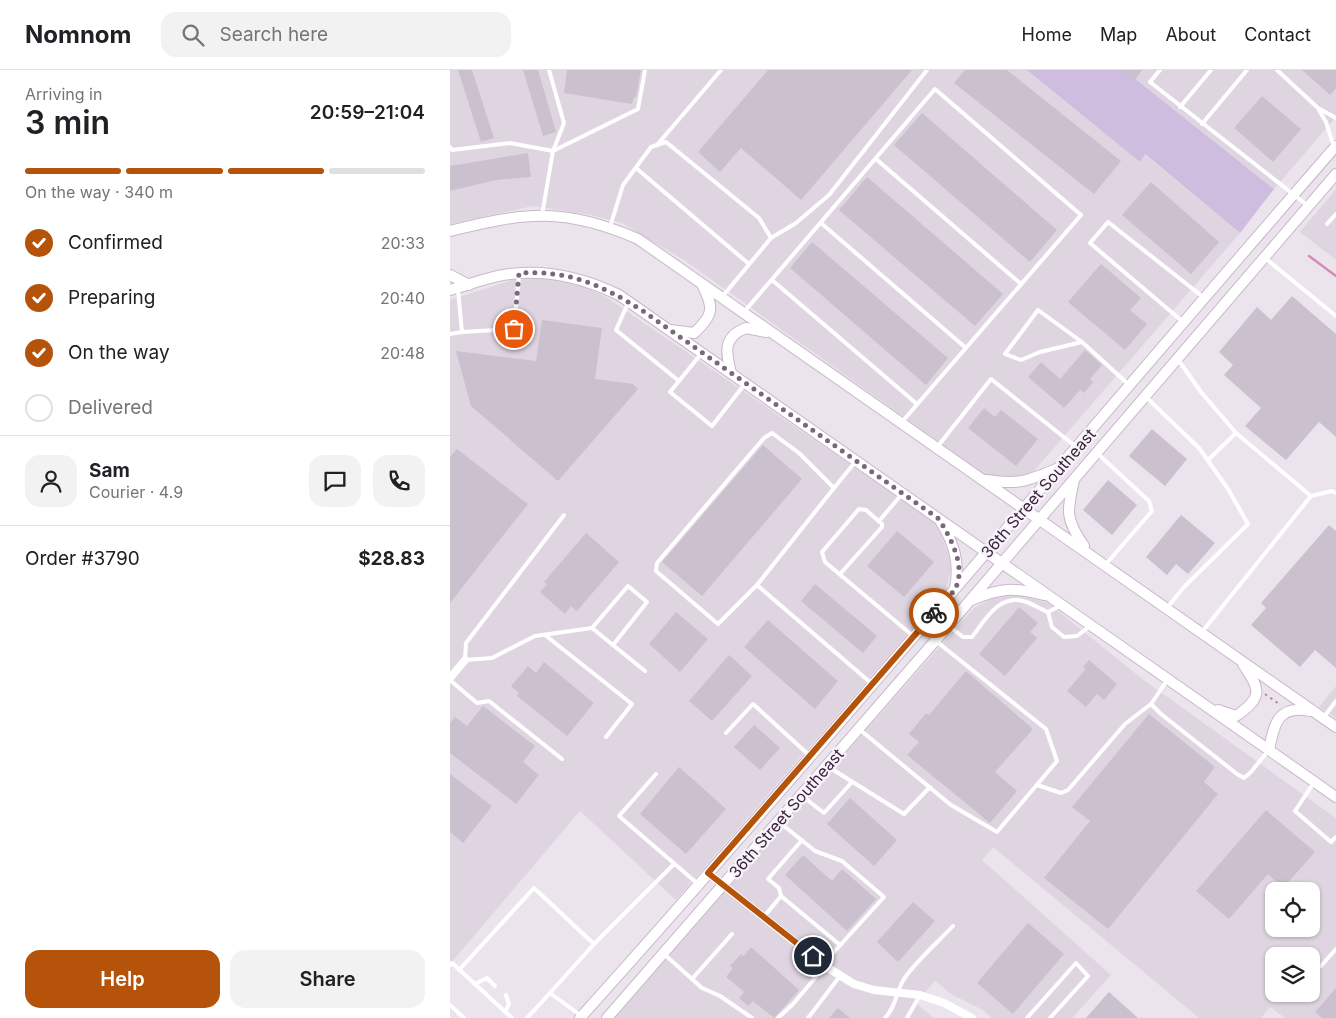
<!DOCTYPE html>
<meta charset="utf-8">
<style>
:root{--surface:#fff;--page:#f2f2f2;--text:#202124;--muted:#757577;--line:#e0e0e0;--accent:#b45309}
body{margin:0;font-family:Inter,sans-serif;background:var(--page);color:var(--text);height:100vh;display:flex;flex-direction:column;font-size:19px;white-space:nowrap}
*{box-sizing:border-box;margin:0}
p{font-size:16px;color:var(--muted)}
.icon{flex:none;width:28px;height:28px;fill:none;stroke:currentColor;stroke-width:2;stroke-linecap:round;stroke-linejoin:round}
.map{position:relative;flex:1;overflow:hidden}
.drawer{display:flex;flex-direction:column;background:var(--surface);width:450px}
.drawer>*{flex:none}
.fabs{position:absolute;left:815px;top:812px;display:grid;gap:10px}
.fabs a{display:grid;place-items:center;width:55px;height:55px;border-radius:10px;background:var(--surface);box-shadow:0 1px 4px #0004;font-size:25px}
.pin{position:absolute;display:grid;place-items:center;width:42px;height:42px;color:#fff;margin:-21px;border:2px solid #fff;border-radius:50%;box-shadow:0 1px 5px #0007}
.courier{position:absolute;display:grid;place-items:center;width:50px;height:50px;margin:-25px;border:4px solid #b45309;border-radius:50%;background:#fff;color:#222;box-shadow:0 1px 6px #0007}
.head em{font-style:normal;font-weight:600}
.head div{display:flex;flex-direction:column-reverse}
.head{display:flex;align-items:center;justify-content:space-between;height:85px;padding:0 25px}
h1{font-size:32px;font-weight:600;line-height:38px}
.bar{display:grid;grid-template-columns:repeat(4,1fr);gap:8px 5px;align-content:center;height:60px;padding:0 25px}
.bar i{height:6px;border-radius:4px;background:var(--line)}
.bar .selected{background:var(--accent)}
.bar p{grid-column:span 4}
.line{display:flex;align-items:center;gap:12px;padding:0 25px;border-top:1px solid var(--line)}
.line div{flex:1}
.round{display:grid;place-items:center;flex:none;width:52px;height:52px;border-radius:15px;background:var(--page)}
ol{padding:0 25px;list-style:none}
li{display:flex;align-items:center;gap:15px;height:55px}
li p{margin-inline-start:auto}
li .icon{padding:5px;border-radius:50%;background:var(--accent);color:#fff;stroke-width:4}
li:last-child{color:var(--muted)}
li i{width:28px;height:28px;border:2px solid var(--line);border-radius:50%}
.cta{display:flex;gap:10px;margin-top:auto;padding:10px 25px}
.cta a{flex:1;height:58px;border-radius:15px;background:var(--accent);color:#fff;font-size:20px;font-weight:600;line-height:58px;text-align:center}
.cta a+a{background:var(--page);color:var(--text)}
header{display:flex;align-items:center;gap:30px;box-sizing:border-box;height:70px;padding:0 25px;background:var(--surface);border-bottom:1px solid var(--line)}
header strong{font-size:24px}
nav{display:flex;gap:28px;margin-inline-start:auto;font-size:18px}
.search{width:350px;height:45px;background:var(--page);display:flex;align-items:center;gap:12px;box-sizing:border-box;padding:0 18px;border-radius:15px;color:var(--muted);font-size:19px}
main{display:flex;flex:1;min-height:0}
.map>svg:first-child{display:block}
.built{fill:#dfd5e1;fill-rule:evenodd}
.green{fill:#cebdde}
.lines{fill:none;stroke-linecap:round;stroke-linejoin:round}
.stream{stroke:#d28cb6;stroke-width:2.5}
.building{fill:#cbc0ce}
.secondary-casing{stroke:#cab7cd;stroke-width:12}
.path{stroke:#ae84b1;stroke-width:2;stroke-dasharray:2.5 4;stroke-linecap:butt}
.lane{stroke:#fff;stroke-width:4}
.street{stroke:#fff;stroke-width:8}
.secondary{stroke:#fff;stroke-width:10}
.done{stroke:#7b677c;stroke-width:5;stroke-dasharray:0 9}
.route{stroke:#b45309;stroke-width:6}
.labels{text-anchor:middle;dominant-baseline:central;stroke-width:4.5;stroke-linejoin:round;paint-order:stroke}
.street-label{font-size:16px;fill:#3e233f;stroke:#f8f5fa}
</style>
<header>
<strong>Nomnom</strong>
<div class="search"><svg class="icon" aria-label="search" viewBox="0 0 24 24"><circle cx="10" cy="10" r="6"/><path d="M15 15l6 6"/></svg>Search here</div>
<nav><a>Home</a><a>Map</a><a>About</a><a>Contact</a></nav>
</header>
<main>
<section class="drawer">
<div class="head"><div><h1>3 min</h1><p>Arriving in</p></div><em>20:59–21:04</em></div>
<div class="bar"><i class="selected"></i><i class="selected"></i><i class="selected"></i><i></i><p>On the way · 340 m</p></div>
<ol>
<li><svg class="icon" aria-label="check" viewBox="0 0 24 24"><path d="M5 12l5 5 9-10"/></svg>Confirmed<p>20:33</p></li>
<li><svg class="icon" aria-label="check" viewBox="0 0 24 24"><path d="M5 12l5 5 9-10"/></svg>Preparing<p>20:40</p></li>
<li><svg class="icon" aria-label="check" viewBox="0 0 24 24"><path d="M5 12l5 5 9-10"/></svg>On the way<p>20:48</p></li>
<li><i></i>Delivered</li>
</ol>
<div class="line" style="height:90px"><a class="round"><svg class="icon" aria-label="person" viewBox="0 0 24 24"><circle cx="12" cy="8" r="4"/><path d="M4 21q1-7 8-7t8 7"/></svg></a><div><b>Sam</b><p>Courier · 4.9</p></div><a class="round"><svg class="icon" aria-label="chat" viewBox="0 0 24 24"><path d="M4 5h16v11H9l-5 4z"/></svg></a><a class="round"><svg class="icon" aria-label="phone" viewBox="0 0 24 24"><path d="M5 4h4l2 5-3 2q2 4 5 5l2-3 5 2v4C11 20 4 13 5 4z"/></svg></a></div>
<div class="line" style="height:65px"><div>Order #3790</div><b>$28.83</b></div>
<div class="cta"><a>Help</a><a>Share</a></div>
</section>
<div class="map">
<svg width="886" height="948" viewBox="0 0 886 948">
<rect width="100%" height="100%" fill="#ebe4ed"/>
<!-- built -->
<g class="built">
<polygon points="0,0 577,0 689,91 694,84 790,163 584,401 567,409 534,404 234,190 172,153 141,145 83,136 0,154"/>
<polygon points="674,0 886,0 886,47 824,119"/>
<polygon points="886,119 886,190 850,162"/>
<polygon points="96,208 134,217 156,227 487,454 502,495 496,520 226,830 130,741 0,894 0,230 62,210"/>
<path d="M567 524 598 533 695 611 886 748V948H835L820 937 811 948H749L543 777 532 790 661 905 622 948H542L533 940 501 924 485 911 466 933 484 948H161L524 538 543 528ZM824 821H861V859H824ZM824 886H861V924H824Z"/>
<polygon points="886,616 886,648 869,637"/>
</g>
<!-- green -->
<polygon class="green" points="577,0 674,0 824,119 790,163 695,84 690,92"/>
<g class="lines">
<!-- stream -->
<polyline class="stream" points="859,186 886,206"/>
</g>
<!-- building -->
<g class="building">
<polygon points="8,0 22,0 44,68 31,72"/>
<polygon points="73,0 88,0 106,62 93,66"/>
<polygon points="117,0 191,0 186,27 184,27 182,34 114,23"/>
<polygon points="318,0 462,0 351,130 291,78 270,102 248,82"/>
<polygon points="515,0 557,0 671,91 644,124 504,13"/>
<polygon points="670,0 692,0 684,11"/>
<polygon points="852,0 886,0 886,18 880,25"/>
<polygon points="812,26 851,59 823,92 784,58"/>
<polygon points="472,43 607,160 580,192 444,75"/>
<polygon points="78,83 81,107 46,110 0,121 0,96"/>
<polygon points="417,107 553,224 525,256 389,140"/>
<polygon points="701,112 769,172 741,204 672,145"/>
<polygon points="362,172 498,288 476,315 340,198"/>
<polygon points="651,194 691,228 680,240 697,254 675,280 618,232"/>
<polygon points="842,226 886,264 886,367 869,352 836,390 795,356 811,338 774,305 783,295 769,282 807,237 821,250"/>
<polygon points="92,250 152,258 145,309 183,314 188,319 108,411 21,336 6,281 86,291"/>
<polygon points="635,280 652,295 640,309 643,312 634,323 630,320 614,338 578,307 591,292 610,309"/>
<polygon points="534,338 545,347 551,340 588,369 566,396 518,358"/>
<polygon points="702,359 737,389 715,416 679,386"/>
<polygon points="313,375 352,409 252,526 212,492"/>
<polygon points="7,379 78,434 0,533 0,387"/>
<polygon points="658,410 687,435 662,465 633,440"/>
<polygon points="731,445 765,473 738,504 726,494 717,505 696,487"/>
<polygon points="879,455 886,461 886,598 865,580 850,597 801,555 816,538 811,533"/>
<polygon points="447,461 484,492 454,527 417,496"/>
<polygon points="136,463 169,492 127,541 121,536 115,544 90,522 97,514 94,512"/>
<polygon points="365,514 427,566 413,583 351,531"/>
<polygon points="569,537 588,553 580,562 587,568 555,606 529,584"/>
<polygon points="226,542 258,569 230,602 199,574"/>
<polygon points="318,550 388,611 365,639 294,577"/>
<polygon points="279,585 302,606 262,651 239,631"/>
<polygon points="639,590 667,614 654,630 647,624 636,637 617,621 636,599 633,597"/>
<polygon points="94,592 144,633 117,666 67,626 69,623 61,616 78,596 86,603"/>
<polygon points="516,601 583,659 545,702 567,721 540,753 457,685 469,672 459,664 476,643 479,645"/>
<polygon points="33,636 85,676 73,692 89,705 66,734 0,683 0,653 5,647 17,656"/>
<polygon points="699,644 765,697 754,712 768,724 658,859 594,808 640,751 622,737"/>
<polygon points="304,655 330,678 310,700 284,677"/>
<polygon points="229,697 276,739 236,784 190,744"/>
<polygon points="0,704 42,736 13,773 0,762"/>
<polygon points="400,728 447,770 424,796 377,754"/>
<polygon points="816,740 865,782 833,818 818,804 779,849 746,821"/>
<polygon points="353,785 382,811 392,799 426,829 397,861 335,805"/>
<polygon points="463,832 485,851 448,892 427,872"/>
<polygon points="578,853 614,884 563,944 527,913"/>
<polygon points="301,877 349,920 324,948 303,931 298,936 289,928 294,922 276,907 283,898 280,896 291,884 294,886"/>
<polygon points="886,918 886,948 872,948 865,942"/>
<polygon points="659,922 688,948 636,948"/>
<polygon points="388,938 400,948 379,948"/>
</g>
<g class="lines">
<defs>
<g id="secondary">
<path d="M0 161C75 142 115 137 188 169L886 657"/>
<polyline points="0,205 19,215"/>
<path d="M0 220C19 215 40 206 60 204 99 199 134 208 169 225L886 727"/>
<path d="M220 260 244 263C264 245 264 238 252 214"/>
<path d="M281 303C276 283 272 267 296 258L316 262"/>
<path d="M536 410C571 415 577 411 609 398"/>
<path d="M624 410C617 441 615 449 634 476"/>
<path d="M491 452C504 474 510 492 505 518"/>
<path d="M521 530C551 518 563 517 594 525"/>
<path d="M768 640 786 646C815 626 809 619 793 594"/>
<path d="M819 680C824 654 828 634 860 641"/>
<path d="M130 948C387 662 633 366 886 76"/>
<polyline points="157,948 498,556 886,104"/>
</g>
</defs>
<!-- secondary casing -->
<use href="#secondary" class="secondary-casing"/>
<!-- path -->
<polyline class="path" points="815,624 829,634"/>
<!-- lane -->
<g class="lane">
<polyline points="710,0 700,12 857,135"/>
<polyline points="827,0 868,38 886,48"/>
<polyline points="730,37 761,0"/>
<polyline points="869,40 876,52 884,77"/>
<polyline points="752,54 797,0"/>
<polyline points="207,75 271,0"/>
<polyline points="0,77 2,80 60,73 103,81 188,39 195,0"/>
<polyline points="426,89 571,214"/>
<polyline points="186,98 299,194"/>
<polyline points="92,145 103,81 114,53 99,0"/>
<polyline points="371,153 516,278"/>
<polyline points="877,154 886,144"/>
<polyline points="160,157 173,115 201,77 216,72 309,148 321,168 272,227"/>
<polyline points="321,168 346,153 379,125 477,0"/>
<polyline points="815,188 886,246"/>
<polyline points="322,210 467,334"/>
<polyline points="8,220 12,262 64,259 69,205"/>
<polyline points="178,233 166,260 229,311"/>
<polyline points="294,242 485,19 631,145 451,353"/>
<polyline points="732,251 640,173 658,152 753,227"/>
<polyline points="0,264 12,262"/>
<polyline points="632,272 590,282 571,290 555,284 588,240 632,272 678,314"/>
<polyline points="251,284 220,322 262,356 294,315"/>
<polyline points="729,291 751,322 786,363 861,426"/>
<polyline points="696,327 749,378 778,419 798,454 734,517 717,538"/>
<polyline points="488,376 541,309 625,376"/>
<polyline points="648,384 699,431 702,441 656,494"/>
<polyline points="758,390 786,363"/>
<polyline points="384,418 406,391"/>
<polyline points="114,445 16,573 15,590 42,588 85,566 142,558 195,601"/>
<polyline points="429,451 452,424"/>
<polyline points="390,504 432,457 432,454 416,440 409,439 372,482 375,492 462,565"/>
<polyline points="307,515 384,418 349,383 322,363 314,368 207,493 206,501 268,554 307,515 421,613"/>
<polyline points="598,542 602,557 614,567 627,566 640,556"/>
<path d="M500 557 513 567H522C535 550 548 525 573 531 582 533 590 539 598 542L610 536"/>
<polyline points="142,558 178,516 197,532 163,575"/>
<polyline points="752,562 861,426 882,421 886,423"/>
<polyline points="95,565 182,634 156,667"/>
<polyline points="718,609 701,634 711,644 787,704 794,708 801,702 818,681"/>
<polyline points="0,610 27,633 39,631 112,689"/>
<polyline points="874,647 886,631"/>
<polyline points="409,659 501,735 547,762 607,691 596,659 486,571"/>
<polyline points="276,663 303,634 360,686"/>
<polyline points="377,696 454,744 480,717"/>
<polyline points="206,704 169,746 248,814"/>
<polyline points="863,714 845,741 881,772 886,767"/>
<polyline points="587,715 611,723 618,720 675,654 701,634"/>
<polyline points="351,725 374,743 402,712"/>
<polyline points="329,752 365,781 392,791 434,827 373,894"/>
<polyline points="331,826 329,818 318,809 352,770"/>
<polyline points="313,848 331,826 390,875"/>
<polyline points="214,884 252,918 270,926 302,948"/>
<polyline points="0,895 2,893 62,948"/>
<polyline points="871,896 886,879"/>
<polyline points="9,900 84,818 144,874 224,794"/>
<polyline points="242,909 282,864"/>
<polyline points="25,914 37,908 45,916"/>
<polyline points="100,923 144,874"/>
<polyline points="0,935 14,948"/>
<polyline points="55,942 59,934 56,925"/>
<polyline points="77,948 100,923 130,945"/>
<polyline points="328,948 343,934 375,896"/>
<polyline points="358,948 390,906"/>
<path d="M435 948C446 937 446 922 454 909 467 890 487 873 503 856"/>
<polyline points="457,948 470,925"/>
<polyline points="577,948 626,893 638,906 600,948"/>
</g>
<!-- street -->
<g class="street">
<polyline points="0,608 15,590"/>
<polyline points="258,803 375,896 404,914 424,920 470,925 494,933 522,948"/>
</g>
<!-- secondary -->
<use href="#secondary" class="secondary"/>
</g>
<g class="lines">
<!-- done -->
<path class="done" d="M64 259 69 203C119 200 152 215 193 241L489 449C500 467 517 497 505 519 500 527 491 535 484 543"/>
<!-- route -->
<polyline class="route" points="363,886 258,803 484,543"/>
</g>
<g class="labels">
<!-- street labels -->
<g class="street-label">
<text transform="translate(588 423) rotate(-49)">36th Street Southeast</text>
<text transform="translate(336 743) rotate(-49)">36th Street Southeast</text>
</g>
</g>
</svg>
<div class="fabs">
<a><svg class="icon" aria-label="locate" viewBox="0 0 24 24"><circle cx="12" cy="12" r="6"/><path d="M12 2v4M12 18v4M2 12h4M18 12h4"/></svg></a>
<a><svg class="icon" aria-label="layers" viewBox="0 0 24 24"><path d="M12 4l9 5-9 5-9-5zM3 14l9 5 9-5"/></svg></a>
</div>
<div class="pin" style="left:64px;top:259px;background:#ea580c"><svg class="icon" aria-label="bag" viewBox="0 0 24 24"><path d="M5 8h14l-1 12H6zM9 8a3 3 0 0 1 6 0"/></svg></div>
<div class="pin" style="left:363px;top:886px;background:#1f2937"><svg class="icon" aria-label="home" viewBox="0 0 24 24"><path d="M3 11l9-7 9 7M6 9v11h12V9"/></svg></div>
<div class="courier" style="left:484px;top:543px"><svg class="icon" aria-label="bike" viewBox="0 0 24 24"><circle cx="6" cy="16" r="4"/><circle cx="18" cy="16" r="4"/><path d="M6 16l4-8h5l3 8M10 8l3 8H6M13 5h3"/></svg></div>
</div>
</main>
